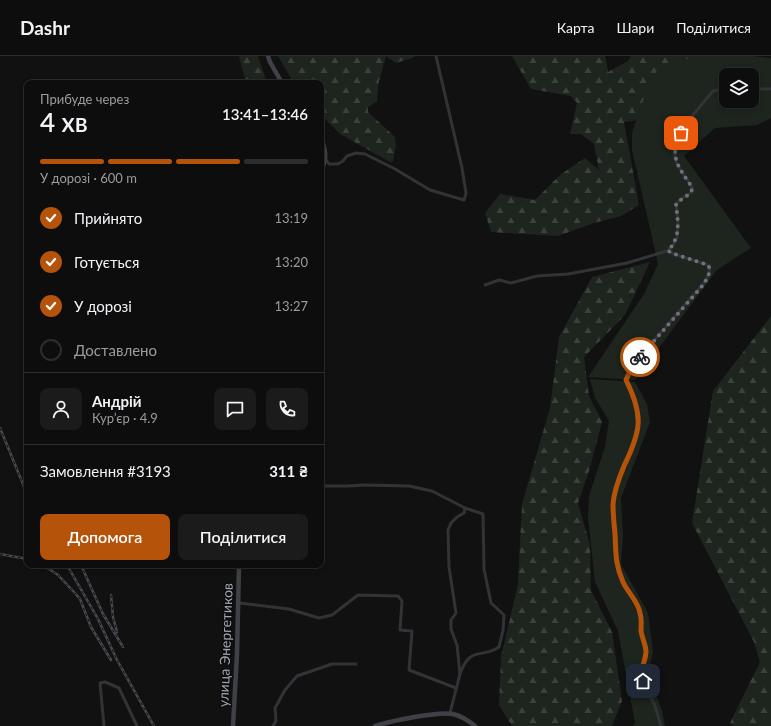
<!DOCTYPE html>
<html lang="uk">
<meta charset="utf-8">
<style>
:root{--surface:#0d0d0e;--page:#1b1b1c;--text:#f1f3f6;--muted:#9a9c9e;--line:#2d2d2e;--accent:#b45309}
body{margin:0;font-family:Lato,sans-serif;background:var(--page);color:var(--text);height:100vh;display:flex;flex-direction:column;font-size:15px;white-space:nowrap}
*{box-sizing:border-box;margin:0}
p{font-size:13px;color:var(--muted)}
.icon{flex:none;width:22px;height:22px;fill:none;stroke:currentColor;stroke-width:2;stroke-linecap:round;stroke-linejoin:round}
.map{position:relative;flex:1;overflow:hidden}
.details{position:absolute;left:24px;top:24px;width:300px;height:488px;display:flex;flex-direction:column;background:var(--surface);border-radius:8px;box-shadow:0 2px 6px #0003,0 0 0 1px var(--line)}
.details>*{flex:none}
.tools{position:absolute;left:719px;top:12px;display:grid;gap:8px}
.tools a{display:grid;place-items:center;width:40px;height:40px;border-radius:8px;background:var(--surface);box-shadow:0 2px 6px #0003,0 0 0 1px var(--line);font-size:20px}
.pin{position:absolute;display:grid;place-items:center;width:34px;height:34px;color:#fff;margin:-17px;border-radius:8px;box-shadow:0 2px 6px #0006}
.courier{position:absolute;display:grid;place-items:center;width:40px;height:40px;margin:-20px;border:3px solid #b45309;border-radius:50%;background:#fff;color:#222;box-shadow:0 1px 5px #0007}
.summary em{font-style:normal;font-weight:600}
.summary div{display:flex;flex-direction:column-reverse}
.summary{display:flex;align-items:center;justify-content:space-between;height:68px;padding:0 16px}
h1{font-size:26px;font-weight:600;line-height:30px}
.bar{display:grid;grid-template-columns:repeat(4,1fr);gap:6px 4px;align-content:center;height:48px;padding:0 16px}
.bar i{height:5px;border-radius:3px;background:var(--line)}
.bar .on{background:var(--accent)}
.bar p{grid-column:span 4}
.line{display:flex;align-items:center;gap:10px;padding:0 16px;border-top:1px solid var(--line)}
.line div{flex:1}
.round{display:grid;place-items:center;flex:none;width:42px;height:42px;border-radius:8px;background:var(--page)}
ol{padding:0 16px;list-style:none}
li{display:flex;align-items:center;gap:12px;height:44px}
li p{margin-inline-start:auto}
li .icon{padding:4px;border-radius:50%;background:var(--accent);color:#fff;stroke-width:4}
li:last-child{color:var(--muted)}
li i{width:22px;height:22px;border:2px solid var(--line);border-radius:50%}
.button{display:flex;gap:8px;margin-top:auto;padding:8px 16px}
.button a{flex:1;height:46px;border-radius:8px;background:var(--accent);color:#fff;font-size:16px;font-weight:600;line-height:46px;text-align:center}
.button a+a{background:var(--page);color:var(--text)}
header{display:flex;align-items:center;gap:24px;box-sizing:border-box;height:56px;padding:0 20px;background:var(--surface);border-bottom:1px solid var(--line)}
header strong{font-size:19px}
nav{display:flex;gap:22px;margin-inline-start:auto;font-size:14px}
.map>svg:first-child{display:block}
.forest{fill:url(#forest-firs)}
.garden{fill:#1d251e;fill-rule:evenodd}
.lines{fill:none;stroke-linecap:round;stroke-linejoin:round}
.minor{stroke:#323337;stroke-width:3}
.secondary{stroke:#404147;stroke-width:4.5}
.rail-casing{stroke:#494a50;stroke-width:2.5}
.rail{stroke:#0c0c0d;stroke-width:1;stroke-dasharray:3;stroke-linecap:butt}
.done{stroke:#6f727b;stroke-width:4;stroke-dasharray:0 7.2}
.route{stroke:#b45309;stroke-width:5}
.labels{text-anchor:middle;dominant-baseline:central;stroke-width:3;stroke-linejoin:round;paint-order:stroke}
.street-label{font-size:14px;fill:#a2a6b3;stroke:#0c0c0d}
</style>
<header>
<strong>Dashr</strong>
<nav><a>Карта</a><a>Шари</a><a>Поділитися</a></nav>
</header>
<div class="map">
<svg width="771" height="670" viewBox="0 0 771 670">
<defs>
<pattern id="forest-firs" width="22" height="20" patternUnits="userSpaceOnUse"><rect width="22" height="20" fill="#1d251e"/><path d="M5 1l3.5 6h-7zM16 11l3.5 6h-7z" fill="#3b423c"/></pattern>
</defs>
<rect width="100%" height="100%" fill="#111112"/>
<!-- forest -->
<g class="forest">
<polygon points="239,0 258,0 267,27 246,27"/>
<polygon points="278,0 414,0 415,1 396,7 386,0 379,25 377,45 368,51 368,56 395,81 396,89 393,105 390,106 340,78 321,59 321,27 294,27"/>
<polygon points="512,0 605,0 608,16 628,5 631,0 709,0 707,2 701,2 676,23 639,64 624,66 639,149 621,160 594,167 558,180 491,176 485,157 500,138 535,144 560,119 585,102 599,114 594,88 581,78 570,78 577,47 571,40 531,33"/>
<polygon points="650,206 625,259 584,301 589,340 602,366 589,415 578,447 590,489 591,534 612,576 622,645 612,670 512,670 499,649 501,601 518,528 522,448 550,352 559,281 592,221"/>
<polygon points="771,260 771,670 732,670 730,667 760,606 754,586 692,467 713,335"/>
</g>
<!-- garden -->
<g class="garden">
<path d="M708 0H752L771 2V62L757 69 715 72 684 100 751 192 717 214 635 324 588 321 644 238 658 208 632 94V77L641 50 652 20 662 11C673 10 671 8 680 4 688 1 697 6 708 0ZM726 19H752V45H726Z"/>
<polygon points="590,323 635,326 647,348 650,366 621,442 623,480 621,508 648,557 653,596 649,613 653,630 662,655 665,670 633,670 635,667 618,575 595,526 588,461 589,440 605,391 609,365 595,342"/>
</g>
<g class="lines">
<!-- minor -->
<g class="minor">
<polyline points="752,33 771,33"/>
<polyline points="325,102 329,108 338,108 343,105 347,100 356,97 365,98 395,113 430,134 464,144 466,137 462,112 436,0"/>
<polyline points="485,229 499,224 511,227 537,220 568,218 627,207 667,195 673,189 677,182 678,165 676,148 682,142 692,136 692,131 677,108 675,102 675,91 681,77 688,70 693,59 713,35 726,33"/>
<path d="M321 428 325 430H348L364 429 409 430 432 435 465 452 483 458 484 513 491 547 504 559 503 574 499 591C482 603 470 589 460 618"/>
<polyline points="239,547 289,553 319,562 332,559 358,539 398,540 402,545 400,574 412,575 409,614 456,632"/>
<polyline points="450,657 460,618 457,589 451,573 451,564 456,557 449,511 448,474 451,467 457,461 464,457 465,452"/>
<polyline points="104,670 100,627 105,626 119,632 137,670"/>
<polyline points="273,670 276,665 275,652 285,634 297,620 332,608 356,608"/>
<path d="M661 670 655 650 643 625 641 618V613L645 605 646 594 642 577 641 559 639 552 624 528 616 504 613 457 615 437 620 420 634 389 639 368V360L635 342 626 325V322L636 305 703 228C707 222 712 214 708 209L677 199 667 195"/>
</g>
<!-- secondary -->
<g class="secondary">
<polyline points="268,0 270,6 282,27"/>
<path d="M321 81C325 92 328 103 321 114"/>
<polyline points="233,670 237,598 239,509"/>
<path d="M375 670C391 665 438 655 453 658 461 660 469 665 475 670"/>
</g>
<defs>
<g id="rail">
<polyline points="0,372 27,438"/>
<polyline points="0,498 27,503"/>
<polyline points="43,509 58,519 74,536 80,543 91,571 111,604"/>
<polyline points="67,509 98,563 117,604 154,670"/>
<polyline points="81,509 103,558 123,591"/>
<polyline points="111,539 113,561 117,576"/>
</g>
</defs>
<!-- rail casing -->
<use href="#rail" class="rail-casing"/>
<!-- rail -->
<use href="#rail" class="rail"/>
</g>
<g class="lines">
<!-- done -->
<path class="done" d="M640 301 704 228C707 222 712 215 708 209L677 199 668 195C681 180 678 167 676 148 681 142 693 139 692 131 679 112 668 100 681 77"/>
<!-- route -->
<path class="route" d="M640 301 631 313 626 324C644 360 641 375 624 410 619 422 614 435 613 448 613 458 614 468 615 478 616 496 615 508 623 526 628 537 638 545 640 557 642 563 641 569 641 575 642 582 646 589 646 596 645 610 639 610 643 625"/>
</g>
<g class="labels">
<!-- street labels -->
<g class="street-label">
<text transform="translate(225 589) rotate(-88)">улица Энергетиков</text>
</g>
</g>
</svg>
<div class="tools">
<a><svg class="icon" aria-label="layers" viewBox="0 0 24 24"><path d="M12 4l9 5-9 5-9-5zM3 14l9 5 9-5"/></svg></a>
</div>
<div class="pin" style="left:681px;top:77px;background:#ea580c"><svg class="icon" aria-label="bag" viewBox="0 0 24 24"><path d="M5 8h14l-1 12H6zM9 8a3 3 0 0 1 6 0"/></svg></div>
<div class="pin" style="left:643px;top:625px;background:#1f2937"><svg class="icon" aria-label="home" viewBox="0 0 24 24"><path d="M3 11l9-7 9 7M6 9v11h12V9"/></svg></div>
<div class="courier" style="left:640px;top:301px"><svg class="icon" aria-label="bike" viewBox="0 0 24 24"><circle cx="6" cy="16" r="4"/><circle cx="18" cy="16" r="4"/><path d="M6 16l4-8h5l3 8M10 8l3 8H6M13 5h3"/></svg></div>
<section class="details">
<div class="summary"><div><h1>4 хв</h1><p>Прибуде через</p></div><em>13:41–13:46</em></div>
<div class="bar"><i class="on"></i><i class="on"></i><i class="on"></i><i></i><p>У дорозі · 600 m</p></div>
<ol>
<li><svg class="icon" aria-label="check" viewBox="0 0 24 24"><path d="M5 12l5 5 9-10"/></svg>Прийнято<p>13:19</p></li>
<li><svg class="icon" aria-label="check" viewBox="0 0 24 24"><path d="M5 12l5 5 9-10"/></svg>Готується<p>13:20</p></li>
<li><svg class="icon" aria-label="check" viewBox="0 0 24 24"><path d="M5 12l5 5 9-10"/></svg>У дорозі<p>13:27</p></li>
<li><i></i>Доставлено</li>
</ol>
<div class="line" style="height:72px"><a class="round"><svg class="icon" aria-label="person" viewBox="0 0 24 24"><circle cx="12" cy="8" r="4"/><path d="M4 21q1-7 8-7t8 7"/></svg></a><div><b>Андрій</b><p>Кур’єр · 4.9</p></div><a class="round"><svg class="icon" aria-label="chat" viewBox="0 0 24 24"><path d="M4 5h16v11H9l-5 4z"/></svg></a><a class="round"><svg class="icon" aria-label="phone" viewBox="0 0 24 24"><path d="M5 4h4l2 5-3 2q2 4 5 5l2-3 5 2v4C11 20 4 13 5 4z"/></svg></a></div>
<div class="line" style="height:52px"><div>Замовлення #3193</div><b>311 ₴</b></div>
<div class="button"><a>Допомога</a><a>Поділитися</a></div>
</section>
</div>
